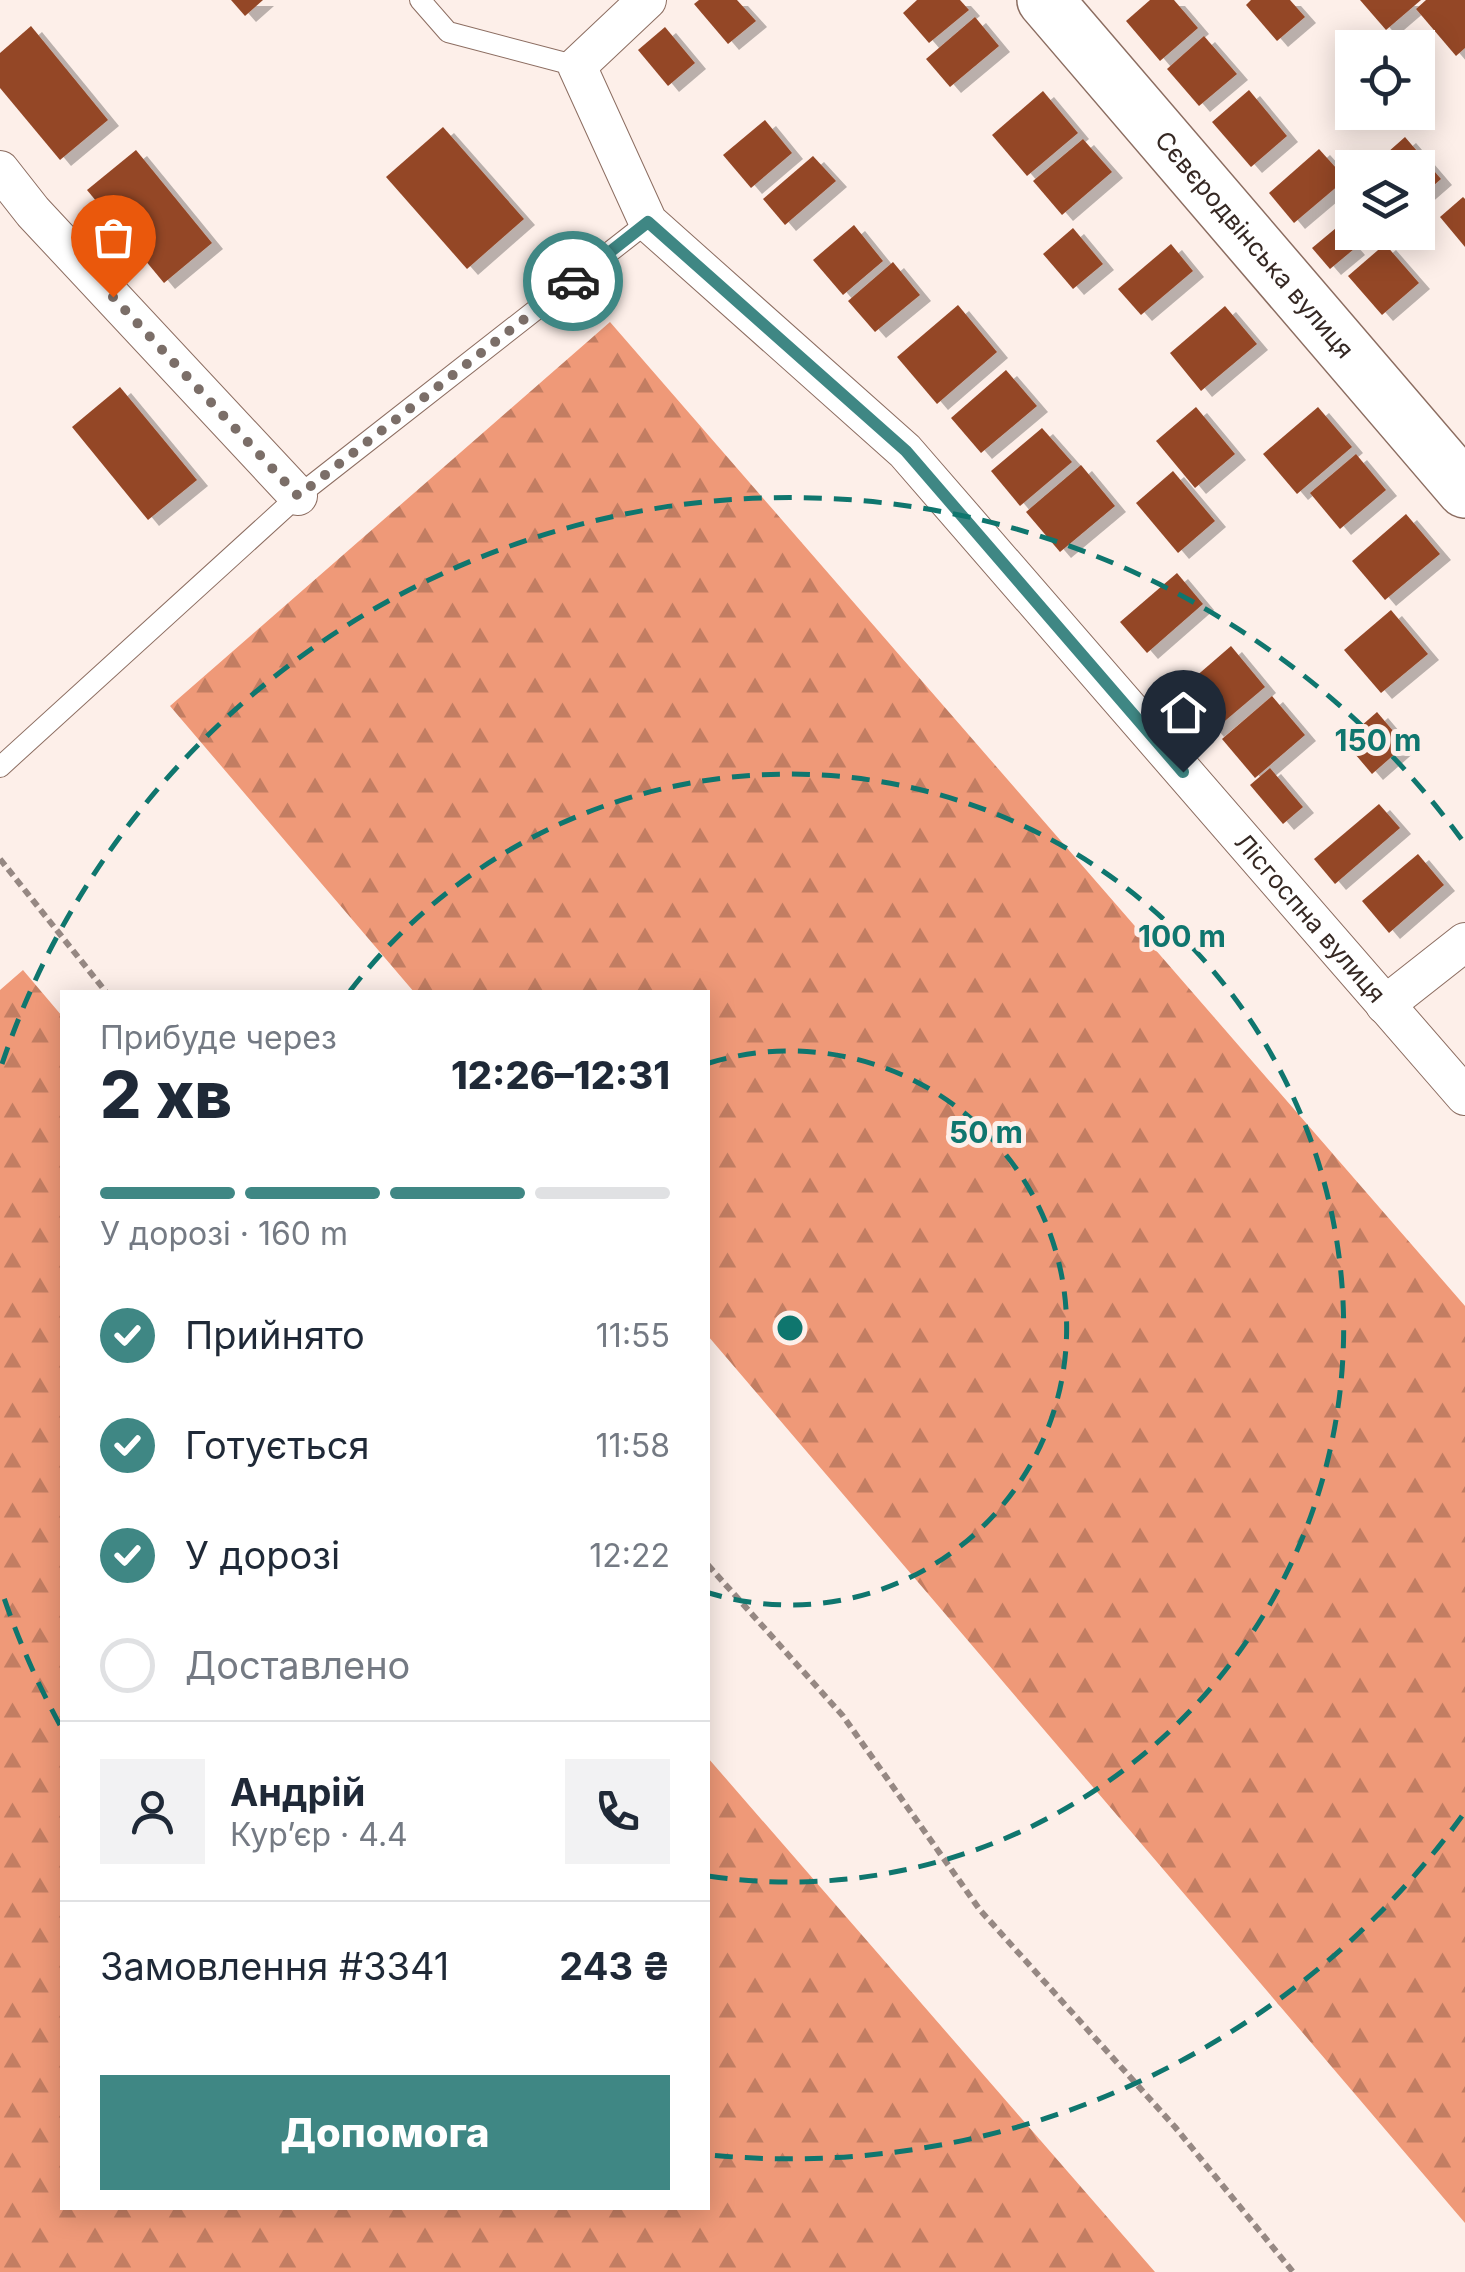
<!DOCTYPE html>
<html lang="uk">
<meta charset="utf-8">
<style>
:root{--surface:#fff;--page:#f2f2f3;--text:#1f2937;--muted:#747a83;--line:#e0e1e3;--accent:#3f8784}
body{margin:0;font-family:Inter,sans-serif;background:var(--page);color:var(--text);height:100vh;display:flex;flex-direction:column;font-size:38px;white-space:nowrap}
*{box-sizing:border-box;margin:0}
p{font-size:32px;color:var(--muted)}
.icon{flex:none;width:55px;height:55px;fill:none;stroke:currentColor;stroke-width:2;stroke-linecap:round;stroke-linejoin:round}
.map{position:relative;flex:1;overflow:hidden}
.panel{position:absolute;left:60px;top:990px;width:650px;height:1220px;display:flex;flex-direction:column;background:var(--surface);border-radius:0px;box-shadow:0 5px 25px #0003}
.panel>*{flex:none}
.buttons{position:absolute;left:1335px;top:30px;display:grid;gap:20px}
.buttons a{display:grid;place-items:center;width:100px;height:100px;border-radius:0px;background:var(--surface);box-shadow:0 5px 25px #0003;font-size:50px}
.pin{position:absolute;display:grid;place-items:center;width:85px;height:85px;color:#fff;margin:-102px -42px;border-radius:50% 50% 50% 0;rotate:-45deg;box-shadow:0 0 10px #0007}
.pin .icon{rotate:45deg}
.courier{position:absolute;display:grid;place-items:center;width:100px;height:100px;margin:-50px;border:8px solid #3f8784;border-radius:50%;background:#fff;color:#222;box-shadow:0 2px 12px #0007}
.head em{font-style:normal;font-weight:800}
.head div{display:flex;flex-direction:column-reverse}
.head{display:flex;align-items:center;justify-content:space-between;height:170px;padding:0 40px}
h1{font-size:65px;font-weight:800;line-height:75px}
.bar{display:grid;grid-template-columns:repeat(4,1fr);gap:15px 10px;align-content:center;height:120px;padding:0 40px}
.bar i{height:12px;border-radius:8px;background:var(--line)}
.bar .active{background:var(--accent)}
.bar p{grid-column:span 4}
.line{display:flex;align-items:center;gap:25px;padding:0 40px;border-top:2px solid var(--line)}
.line div{flex:1}
.round{display:grid;place-items:center;flex:none;width:105px;height:105px;border-radius:0px;background:var(--page)}
ol{padding:0 40px;list-style:none}
li{display:flex;align-items:center;gap:30px;height:110px}
li p{margin-inline-start:auto}
li .icon{padding:10px;border-radius:50%;background:var(--accent);color:#fff;stroke-width:4}
li:last-child{color:var(--muted)}
li i{width:55px;height:55px;border:5px solid var(--line);border-radius:50%}
.primary-button{display:flex;gap:20px;margin-top:auto;padding:20px 40px}
.primary-button a{flex:1;height:115px;border-radius:0px;background:var(--accent);color:#fff;font-size:40px;font-weight:800;line-height:115px;text-align:center}
.map>svg:first-child{display:block}
.forest{fill:url(#forest-firs)}
.building{fill:#944727;filter:url(#shadow)}
.lines{fill:none;stroke-linecap:round;stroke-linejoin:round}
.lane-casing{stroke:#8c6d61;stroke-width:22}
.street-casing{stroke:#8c6d61;stroke-width:40}
.secondary-casing{stroke:#8c6d61;stroke-width:58}
.path{stroke:#968883;stroke-width:6;stroke-dasharray:8 5;stroke-linecap:butt}
.lane{stroke:#fff;stroke-width:20}
.street{stroke:#fff;stroke-width:38}
.secondary{stroke:#fff;stroke-width:55}
.done{stroke:#7b6e68;stroke-width:10;stroke-dasharray:0 18}
.route{stroke:#3f8784;stroke-width:12}
.ring{fill:none;stroke:#0f766e;stroke-width:5;stroke-dasharray:18 12}
.labels{text-anchor:middle;dominant-baseline:central;stroke-width:10;stroke-linejoin:round;paint-order:stroke}
.street-label{font-size:25px;fill:#352823;stroke:#fdefe9}
.centre{fill:#0f766e;stroke:#fdefe9;stroke-width:5}
.ring-label{font-size:30px;text-anchor:middle;font-weight:bold;fill:#0f766e;stroke:#fdefe9;stroke-width:10;stroke-linejoin:round;paint-order:stroke}
</style>
<div class="map">
<svg width="1465" height="2272" viewBox="0 0 1465 2272">
<defs>
<pattern id="forest-firs" width="22" height="20" patternUnits="userSpaceOnUse" patternTransform="scale(2.5)"><rect width="22" height="20" fill="#ef9978"/><path d="M5 1l3.5 6h-7zM16 11l3.5 6h-7z" fill="#c27d62"/></pattern>
<filter id="shadow"><feDropShadow dx="11" dy="6" stdDeviation="0" flood-color="#0004"/></filter>
</defs>
<rect width="100%" height="100%" fill="#fdefe9"/>
<!-- forest -->
<g class="forest">
<polygon points="610,322 1465,1306 1465,2223 708,1336 708,992 414,992 170,706"/>
<polygon points="23,970 62,1016 62,2208 708,2208 708,1758 1155,2272 0,2272 0,990"/>
</g>
<!-- building -->
<g class="building">
<polygon points="231,0 263,0 245,16"/>
<polygon points="699,0 737,0 756,21 728,44 694,4"/>
<polygon points="917,0 960,0 969,10 929,43 903,13"/>
<polygon points="1150,0 1174,0 1198,28 1160,61 1126,21"/>
<polygon points="1251,0 1290,0 1305,17 1277,41 1246,5"/>
<polygon points="1360,0 1421,0 1386,30"/>
<polygon points="1426,0 1465,0 1465,48 1456,56 1416,9"/>
<polygon points="975,17 999,46 950,87 926,59"/>
<polygon points="31,26 108,120 60,160 0,88 0,53"/>
<polygon points="665,27 695,63 668,86 638,50"/>
<polygon points="1204,36 1237,74 1199,106 1167,69"/>
<polygon points="1249,90 1287,136 1251,167 1212,122"/>
<polygon points="1043,91 1078,133 1027,176 992,135"/>
<polygon points="765,120 792,153 751,188 723,155"/>
<polygon points="443,127 524,219 467,269 386,177"/>
<polygon points="1405,137 1441,179 1418,199 1418,168 1370,168"/>
<polygon points="1083,139 1112,172 1062,215 1033,181"/>
<polygon points="1319,149 1346,179 1294,223 1269,193"/>
<polygon points="136,150 212,243 164,283 87,190"/>
<polygon points="813,156 836,181 785,225 763,199"/>
<polygon points="1463,197 1465,199 1465,247 1440,217"/>
<polygon points="854,225 883,261 843,295 813,260"/>
<polygon points="1073,228 1103,264 1073,289 1043,254"/>
<polygon points="1336,228 1354,249 1330,269 1312,248"/>
<polygon points="1171,244 1193,271 1141,315 1118,289"/>
<polygon points="1385,244 1419,283 1382,315 1348,276"/>
<polygon points="893,262 920,295 875,332 848,301"/>
<polygon points="958,305 997,352 937,404 897,357"/>
<polygon points="1225,306 1257,344 1201,391 1170,353"/>
<polygon points="1006,370 1037,406 981,453 951,418"/>
<polygon points="120,387 197,480 148,520 72,427"/>
<polygon points="1196,407 1235,454 1195,488 1156,441"/>
<polygon points="1318,407 1352,447 1297,494 1263,454"/>
<polygon points="1042,428 1072,462 1020,506 991,471"/>
<polygon points="1356,454 1386,490 1340,529 1310,493"/>
<polygon points="1081,465 1115,506 1060,552 1026,512"/>
<polygon points="1173,471 1215,521 1178,553 1136,503"/>
<polygon points="1406,514 1440,554 1385,600 1352,561"/>
<polygon points="1177,573 1203,604 1147,653 1120,622"/>
<polygon points="1391,610 1428,654 1381,693 1344,650"/>
<polygon points="1231,646 1265,687 1213,731 1179,691"/>
<polygon points="1272,696 1305,735 1255,778 1222,739"/>
<polygon points="1377,712 1405,745 1372,774 1344,741"/>
<polygon points="1270,768 1303,807 1283,824 1250,785"/>
<polygon points="1379,804 1400,828 1335,884 1314,859"/>
<polygon points="1418,854 1444,885 1389,933 1362,901"/>
</g>
<g class="lines">
<defs>
<g id="lane">
<polyline points="420,0 448,32 577,66"/>
<polyline points="0,767 298,496 648,222"/>
</g>
<g id="street">
<path id="s1" d="M647 0 577 66 648 222 905 451 1465 1096"/>
<polyline points="0,170 33,212 298,496"/>
<polyline points="1385,1005 1465,942"/>
</g>
<g id="secondary">
<path id="s2" d="M1045 0 1465 490"/>
</g>
</defs>
<!-- lane casing -->
<use href="#lane" class="lane-casing"/>
<!-- street casing -->
<use href="#street" class="street-casing"/>
<!-- secondary casing -->
<use href="#secondary" class="secondary-casing"/>
<!-- path -->
<g class="path">
<polyline points="0,859 106,992"/>
<polyline points="708,1565 843,1716 980,1910 1175,2127 1293,2272"/>
</g>
<!-- lane -->
<use href="#lane" class="lane"/>
<!-- street -->
<use href="#street" class="street"/>
<!-- secondary -->
<use href="#secondary" class="secondary"/>
</g>
<g class="lines">
<!-- done -->
<polyline class="done" points="113,297 298,496 573,281"/>
<!-- route -->
<polyline class="route" points="573,281 648,222 906,451 1183,772"/>
</g>
<!-- distance rings -->
<g class="ring">
<path d="M709 1063A277 277 0 1 1 709 1593"/>
<path d="M350 991A554 554 0 1 1 708 1876"/>
<path d="M1462 1816A831 831 0 0 1 710 2155M60 1725A831 831 0 0 1 2 1592M2 1064A831 831 0 0 1 1462 840"/>
</g>
<g class="labels">
<!-- street labels -->
<g class="street-label">
<text stroke="none"><textPath href="#s2" startOffset="322">Сєвєродвінська вулиця</textPath></text>
<text stroke="none"><textPath href="#s1" startOffset="1230">Лісгоспна вулиця</textPath></text>
</g>
</g>
<circle cx="790" cy="1328" r="15" class="centre"/>
<g class="ring-label">
<text x="1378" y="751">150 m</text>
<text x="1182" y="947">100 m</text>
<text x="986" y="1143">50 m</text>
</g>
</svg>
<div class="buttons">
<a><svg class="icon" aria-label="locate" viewBox="0 0 24 24"><circle cx="12" cy="12" r="6"/><path d="M12 2v4M12 18v4M2 12h4M18 12h4"/></svg></a>
<a><svg class="icon" aria-label="layers" viewBox="0 0 24 24"><path d="M12 4l9 5-9 5-9-5zM3 14l9 5 9-5"/></svg></a>
</div>
<div class="pin" style="left:113px;top:297px;background:#ea580c"><svg class="icon" aria-label="bag" viewBox="0 0 24 24"><path d="M5 8h14l-1 12H6zM9 8a3 3 0 0 1 6 0"/></svg></div>
<div class="pin" style="left:1183px;top:772px;background:#1f2937"><svg class="icon" aria-label="home" viewBox="0 0 24 24"><path d="M3 11l9-7 9 7M6 9v11h12V9"/></svg></div>
<div class="courier" style="left:573px;top:281px"><svg class="icon" aria-label="car" viewBox="0 0 24 24"><path d="M5 17H2v-5l4-1 3-4h7l3 4 3 1v5h-3M9 17h6M6 11h13"/><circle cx="7" cy="17" r="2"/><circle cx="17" cy="17" r="2"/></svg></div>
<section class="panel">
<div class="head"><div><h1>2 хв</h1><p>Прибуде через</p></div><em>12:26–12:31</em></div>
<div class="bar"><i class="active"></i><i class="active"></i><i class="active"></i><i></i><p>У дорозі · 160 m</p></div>
<ol>
<li><svg class="icon" aria-label="check" viewBox="0 0 24 24"><path d="M5 12l5 5 9-10"/></svg>Прийнято<p>11:55</p></li>
<li><svg class="icon" aria-label="check" viewBox="0 0 24 24"><path d="M5 12l5 5 9-10"/></svg>Готується<p>11:58</p></li>
<li><svg class="icon" aria-label="check" viewBox="0 0 24 24"><path d="M5 12l5 5 9-10"/></svg>У дорозі<p>12:22</p></li>
<li><i></i>Доставлено</li>
</ol>
<div class="line" style="height:180px"><a class="round"><svg class="icon" aria-label="person" viewBox="0 0 24 24"><circle cx="12" cy="8" r="4"/><path d="M4 21q1-7 8-7t8 7"/></svg></a><div><b>Андрій</b><p>Кур’єр · 4.4</p></div><a class="round"><svg class="icon" aria-label="phone" viewBox="0 0 24 24"><path d="M5 4h4l2 5-3 2q2 4 5 5l2-3 5 2v4C11 20 4 13 5 4z"/></svg></a></div>
<div class="line" style="height:130px"><div>Замовлення #3341</div><b>243 ₴</b></div>
<div class="primary-button"><a>Допомога</a></div>
</section>
</div>
